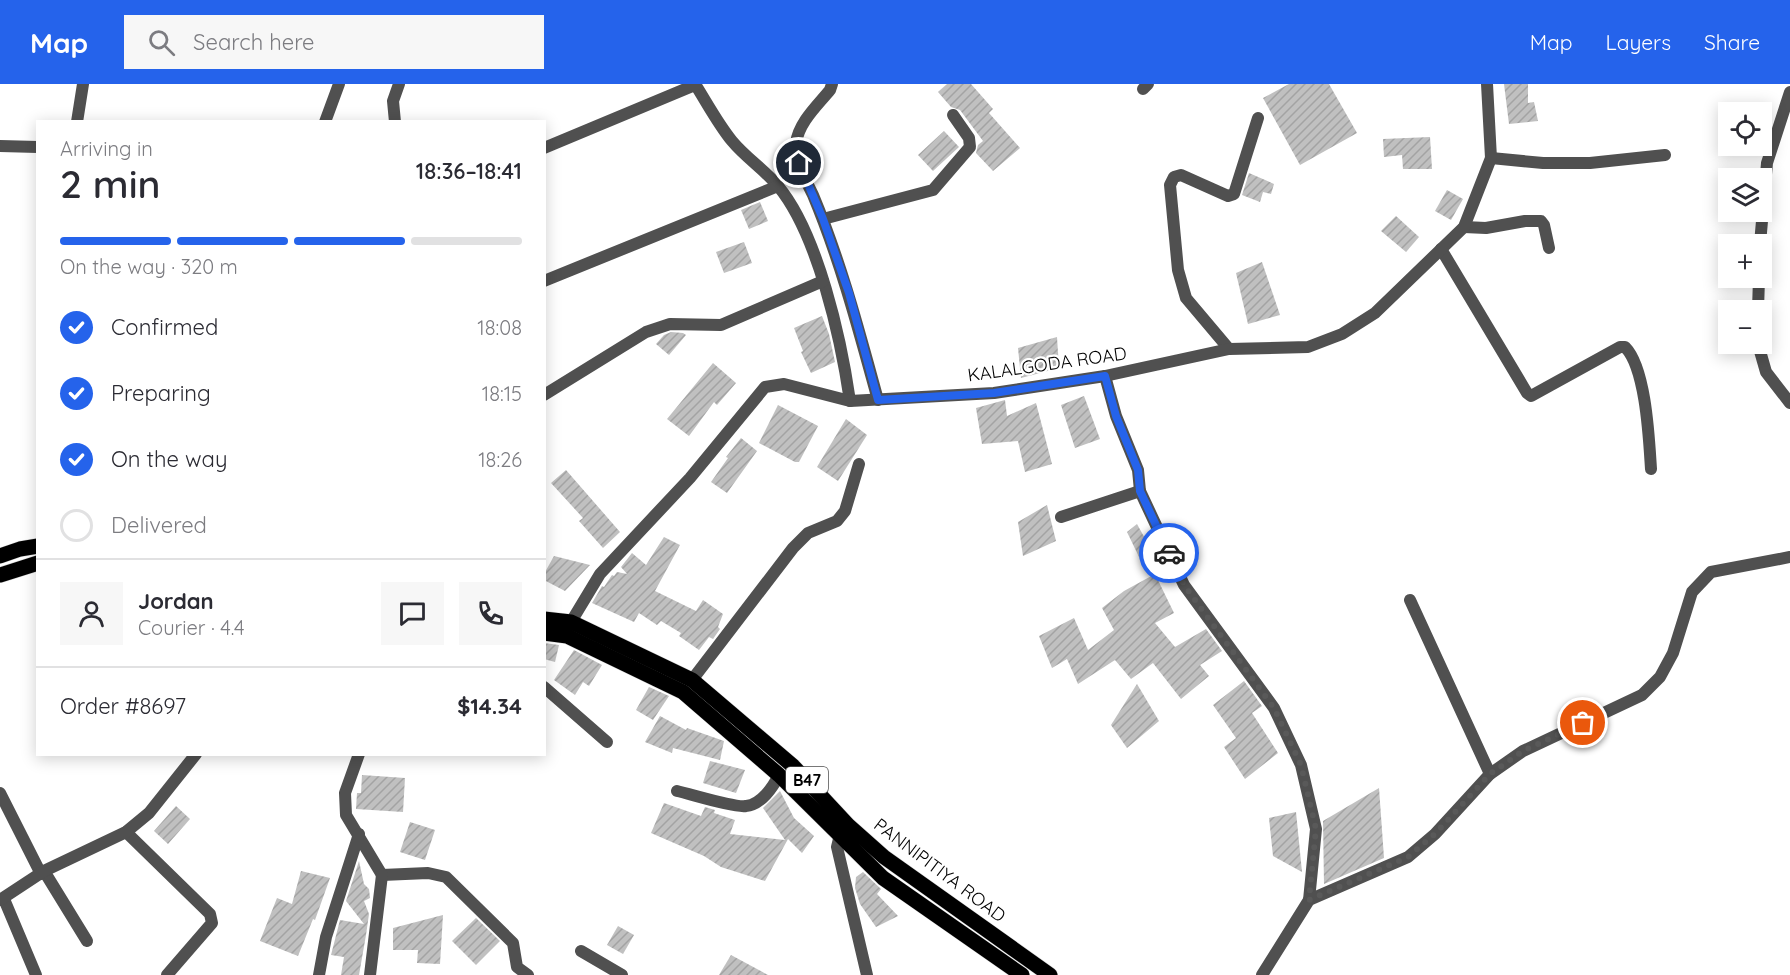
<!DOCTYPE html>
<meta charset="utf-8">
<style>
:root{--surface:#fff;--page:#f7f7f7;--text:#2b2b33;--muted:#7c7c81;--line:#e1e1e2;--accent:#2563eb}
body{margin:0;font-family:Quicksand,sans-serif;background:var(--page);color:var(--text);height:100vh;display:flex;flex-direction:column;font-size:22px;white-space:nowrap}
*{box-sizing:border-box;margin:0}
p{font-size:20px;color:var(--muted)}
.icon{flex:none;width:33px;height:33px;fill:none;stroke:currentColor;stroke-width:2;stroke-linecap:round;stroke-linejoin:round}
.map{position:relative;flex:1;overflow:hidden}
.drawer{position:absolute;left:36px;top:36px;width:510px;height:636px;display:flex;flex-direction:column;background:var(--surface);border-radius:0px;box-shadow:0 3px 15px #0003}
.drawer>*{flex:none}
.buttons{position:absolute;left:1718px;top:18px;display:grid;gap:12px}
.buttons a{display:grid;place-items:center;width:54px;height:54px;border-radius:0px;background:var(--surface);box-shadow:0 3px 15px #0003;font-size:30px}
.pin{position:absolute;display:grid;place-items:center;width:51px;height:51px;color:#fff;margin:-26px;border:3px solid #fff;border-radius:50%;box-shadow:0 2px 6px #0007}
.courier{position:absolute;display:grid;place-items:center;width:60px;height:60px;margin:-30px;border:4px solid #2563eb;border-radius:50%;background:#fff;color:#222;box-shadow:0 2px 8px #0007}
.overview em{font-style:normal;font-weight:600}
.overview div{display:flex;flex-direction:column-reverse}
.overview{display:flex;align-items:center;justify-content:space-between;height:102px;padding:0 24px}
h1{font-size:39px;font-weight:600;line-height:45px}
.bar{display:grid;grid-template-columns:repeat(4,1fr);gap:9px 6px;align-content:center;height:72px;padding:0 24px}
.bar i{height:8px;border-radius:4px;background:var(--line)}
.bar .selected{background:var(--accent)}
.bar p{grid-column:span 4}
.line{display:flex;align-items:center;gap:15px;padding:0 24px;border-top:2px solid var(--line)}
.line div{flex:1}
.round{display:grid;place-items:center;flex:none;width:63px;height:63px;border-radius:0px;background:var(--page)}
ol{padding:0 24px;list-style:none}
li{display:flex;align-items:center;gap:18px;height:66px}
li p{margin-inline-start:auto}
li .icon{padding:6px;border-radius:50%;background:var(--accent);color:#fff;stroke-width:4}
li:last-child{color:var(--muted)}
li i{width:33px;height:33px;border:3px solid var(--line);border-radius:50%}
header{display:flex;align-items:center;gap:36px;box-sizing:border-box;height:84px;padding:0 30px;background:var(--accent);color:#fff}
header strong{font-size:28px}
nav{display:flex;gap:33px;margin-inline-start:auto;font-size:21px}
.search{width:420px;height:54px;background:var(--page);display:flex;align-items:center;gap:15px;box-sizing:border-box;padding:0 21px;border-radius:0px;color:var(--muted);font-size:22px}
.map>svg:first-child{display:block}
.building{fill:url(#building-hatch)}
.lines{fill:none;stroke-linecap:round;stroke-linejoin:round}
.primary-casing{stroke:#dbdbdb;stroke-width:16}
.minor{stroke:#505050;stroke-width:12}
.tertiary{stroke:#505050;stroke-width:12}
.primary{stroke:#000;stroke-width:15}
.done{stroke:#595959;stroke-width:6;stroke-dasharray:0 10.8}
.route{stroke:#2563eb;stroke-width:8}
.labels{text-anchor:middle;dominant-baseline:central;stroke-width:4.5;stroke-linejoin:round;paint-order:stroke}
.shield{fill:#fff;stroke:#4c4c4c;stroke-width:1.5}
.shield-label{font-size:16px;font-weight:bold;fill:#000}
.street-label{font-size:18px;fill:#000;stroke:#fff}
</style>
<header>
<strong>Map</strong>
<div class="search"><svg class="icon" aria-label="search" viewBox="0 0 24 24"><circle cx="10" cy="10" r="6"/><path d="M15 15l6 6"/></svg>Search here</div>
<nav><a>Map</a><a>Layers</a><a>Share</a></nav>
</header>
<div class="map">
<svg width="1790" height="891" viewBox="0 0 1790 891">
<defs>
<pattern id="building-hatch" width="6" height="6" patternUnits="userSpaceOnUse" patternTransform="scale(1.5)"><rect width="6" height="6" fill="#c0c0c0"/><path d="M-1 1l2-2M0 6l6-6M5 7l2-2" fill="none" stroke="#a3a3a3"/></pattern>
</defs>
<rect width="100%" height="100%" fill="#fff"/>
<!-- building -->
<g class="building">
<polygon points="947,0 971,0 993,25 989,29 1020,64 993,87 976,69 978,61 983,57 960,26 951,23 938,8"/>
<polygon points="1289,0 1329,0 1357,49 1300,81 1263,14"/>
<polygon points="1504,0 1528,0 1528,19 1534,18 1538,37 1509,40"/>
<polygon points="944,47 959,63 933,87 918,71"/>
<polygon points="1430,53 1432,85 1403,85 1402,71 1384,73 1383,55"/>
<polygon points="1249,89 1274,100 1271,110 1263,108 1260,118 1242,111"/>
<polygon points="1447,106 1463,115 1451,136 1435,127"/>
<polygon points="760,118 768,137 749,145 741,126"/>
<polygon points="1396,132 1419,153 1406,168 1381,147"/>
<polygon points="744,158 752,179 724,189 716,168"/>
<polygon points="1262,178 1280,231 1248,240 1236,189"/>
<polygon points="822,232 829,250 835,278 811,289 801,268 803,267 794,244"/>
<polygon points="671,248 683,249 686,251 669,271 656,260 664,251"/>
<polygon points="1057,253 1059,284 1021,294 1018,264"/>
<polygon points="713,279 736,299 717,321 714,318 689,352 667,335"/>
<polygon points="1084,312 1100,355 1075,364 1061,321"/>
<polygon points="1005,316 1007,332 1036,319 1052,380 1025,388 1018,357 982,360 976,324"/>
<polygon points="778,321 818,342 799,378 795,378 759,359"/>
<polygon points="846,335 867,351 838,397 817,383"/>
<polygon points="741,354 757,367 727,409 711,398 728,374 726,373"/>
<polygon points="566,386 620,448 603,464 579,437 583,434 551,399"/>
<polygon points="1047,421 1056,457 1023,472 1018,438"/>
<polygon points="1137,440 1153,469 1140,475 1127,448"/>
<polygon points="664,453 680,461 655,507 696,527 703,516 723,530 718,543 720,545 713,555 709,553 699,566 679,552 681,549 661,537 657,541 639,529 634,538 592,519 602,502 604,503 612,491 614,492 617,488 627,490 621,483 632,469 646,481"/>
<polygon points="554,472 590,481 565,507 544,496 544,490"/>
<polygon points="1155,490 1174,529 1155,539 1175,563 1206,545 1222,567 1200,581 1209,592 1181,615 1153,579 1131,595 1115,576 1078,600 1067,575 1052,584 1039,552 1074,534 1088,566 1114,546 1102,524 1124,507"/>
<polygon points="544,559 559,561 555,578 544,575"/>
<polygon points="574,566 602,581 589,602 583,598 575,611 554,596"/>
<polygon points="1244,597 1262,622 1252,629 1278,669 1245,695 1224,663 1236,654 1213,621"/>
<polygon points="1137,600 1159,637 1127,664 1111,641"/>
<polygon points="649,603 669,612 653,636 636,626"/>
<polygon points="660,632 686,646 687,644 724,657 720,676 673,664 672,669 645,658"/>
<polygon points="710,677 745,686 736,709 703,699"/>
<polygon points="362,691 405,694 403,728 356,725 357,709 361,709"/>
<polygon points="1379,704 1384,774 1324,800 1323,737"/>
<polygon points="780,707 794,734 814,752 802,769 788,755 765,797 721,783 704,772 651,749 664,719 701,732 705,723 715,726 714,729 735,736 730,750 785,756 763,724"/>
<polygon points="176,722 190,735 168,760 154,747"/>
<polygon points="1296,728 1302,788 1273,772 1269,734"/>
<polygon points="410,738 435,746 425,776 400,768"/>
<polygon points="359,777 364,800 369,805 370,814 364,817 369,830 366,851 359,891 341,891 344,873 331,871 340,836 364,840 346,817"/>
<polygon points="301,787 330,794 315,836 313,835 298,872 260,857 277,814 292,820"/>
<polygon points="863,788 881,805 877,810 898,832 876,843 860,820 855,804 856,793"/>
<polygon points="443,831 440,880 417,879 418,866 393,866 393,844"/>
<polygon points="476,834 500,857 476,881 452,857"/>
<polygon points="618,842 634,851 623,870 607,861"/>
<polygon points="731,871 768,891 719,891"/>
</g>
<g class="lines">
<defs>
<g id="primary">
<polyline points="0,472 20,465 38,462"/>
<polyline points="0,491 38,479"/>
<polyline points="544,535 571,538 692,596 793,682 848,741 884,773 1050,891"/>
<polyline points="544,549 567,552 683,608 779,691 883,794 1022,891"/>
</g>
</defs>
<!-- primary casing -->
<use href="#primary" class="primary-casing"/>
<!-- minor -->
<g class="minor">
<path d="M695 0C707 19 718 40 732 57 746 74 765 86 778 102 818 150 841 255 850 317"/>
<path d="M832 0 830 6C817 22 799 38 796 59 794 76 806 96 813 111 841 178 859 247 878 316"/>
<polyline points="1143,5 1148,0"/>
<polyline points="77,38 83,0"/>
<polyline points="325,38 339,0"/>
<polyline points="395,38 393,17 399,0"/>
<polyline points="0,62 38,63"/>
<polyline points="544,64 695,1"/>
<polyline points="1491,74 1543,79 1590,79 1665,71"/>
<polyline points="823,135 933,106 970,63 969,54 953,31"/>
<polyline points="1464,143 1486,144 1525,137 1541,137 1544,141 1549,164"/>
<polyline points="1760,160 1767,79 1790,8"/>
<path d="M1441 165 1527 309 1531 312 1620 263H1625C1646 284 1649 355 1651 385"/>
<polyline points="544,197 778,102"/>
<polyline points="1758,226 1759,194"/>
<polyline points="1758,260 1766,288 1790,319"/>
<polyline points="1229,265 1186,214 1178,186 1170,101 1174,93 1181,91 1228,112 1234,110 1258,34"/>
<polyline points="1105,292 1116,332 1138,386 1140,407 1184,501 1274,624 1301,681 1316,745 1309,816"/>
<polyline points="544,311 646,248 670,240 721,241 823,197"/>
<polyline points="1061,433 1140,407"/>
<polyline points="1410,516 1490,690"/>
<polyline points="692,596 793,464 808,449 837,437 845,427 859,380"/>
<polyline points="544,603 607,658"/>
<polyline points="359,670 345,709 346,731 382,791"/>
<path d="M677 707C691 710 735 724 746 722 761 721 773 703 779 691"/>
<polyline points="0,709 41,790"/>
<polyline points="844,747 840,751 837,763 867,891"/>
<polyline points="126,748 210,830 212,839 167,891"/>
<polyline points="44,787 87,857"/>
<polyline points="382,791 428,789 446,793 513,859 517,883 528,891"/>
<polyline points="4,815 36,891"/>
<polyline points="0,816 44,787 126,748 149,729 196,670"/>
<polyline points="581,867 622,891"/>
<polyline points="319,891 326,853 359,750"/>
<polyline points="370,891 382,791"/>
<polyline points="1262,891 1309,816 1408,773 1435,750 1490,690 1523,667 1642,611 1660,593 1673,569 1692,508 1711,488 1790,473"/>
</g>
<!-- tertiary -->
<polyline class="tertiary" points="569,545 571,538 600,490 690,394 765,303 784,300 850,317 994,309 1105,292 1229,265 1308,263 1342,250 1375,229 1464,143 1491,74 1487,0"/>
<!-- primary -->
<use href="#primary" class="primary"/>
</g>
<g class="lines">
<!-- done -->
<polyline class="done" points="1169,469 1184,501 1274,624 1301,681 1316,745 1309,816 1408,773 1435,750 1490,690 1523,667 1583,639"/>
<!-- route -->
<polyline class="route" points="799,79 823,135 849,209 878,316 994,309 1105,292 1116,332 1138,386 1140,407 1169,469"/>
</g>
<g class="labels">
<!-- shield labels -->
<rect class="shield" x="786" y="683" width="42" height="26" rx="4.5"/>
<g class="shield-label">
<text x="807" y="696">B47</text>
</g>
<!-- street labels -->
<g class="street-label">
<text transform="translate(1047 280) rotate(-8)">KALALGODA ROAD</text>
<text transform="translate(940 786) rotate(37)">PANNIPITIYA ROAD</text>
</g>
</g>
</svg>
<div class="buttons">
<a><svg class="icon" aria-label="locate" viewBox="0 0 24 24"><circle cx="12" cy="12" r="6"/><path d="M12 2v4M12 18v4M2 12h4M18 12h4"/></svg></a>
<a><svg class="icon" aria-label="layers" viewBox="0 0 24 24"><path d="M12 4l9 5-9 5-9-5zM3 14l9 5 9-5"/></svg></a>
<a>+</a>
<a>−</a>
</div>
<div class="pin" style="left:1583px;top:639px;background:#ea580c"><svg class="icon" aria-label="bag" viewBox="0 0 24 24"><path d="M5 8h14l-1 12H6zM9 8a3 3 0 0 1 6 0"/></svg></div>
<div class="pin" style="left:799px;top:79px;background:#1f2937"><svg class="icon" aria-label="home" viewBox="0 0 24 24"><path d="M3 11l9-7 9 7M6 9v11h12V9"/></svg></div>
<div class="courier" style="left:1169px;top:469px"><svg class="icon" aria-label="car" viewBox="0 0 24 24"><path d="M5 17H2v-5l4-1 3-4h7l3 4 3 1v5h-3M9 17h6M6 11h13"/><circle cx="7" cy="17" r="2"/><circle cx="17" cy="17" r="2"/></svg></div>
<section class="drawer">
<div class="overview"><div><h1>2 min</h1><p>Arriving in</p></div><em>18:36–18:41</em></div>
<div class="bar"><i class="selected"></i><i class="selected"></i><i class="selected"></i><i></i><p>On the way · 320 m</p></div>
<ol>
<li><svg class="icon" aria-label="check" viewBox="0 0 24 24"><path d="M5 12l5 5 9-10"/></svg>Confirmed<p>18:08</p></li>
<li><svg class="icon" aria-label="check" viewBox="0 0 24 24"><path d="M5 12l5 5 9-10"/></svg>Preparing<p>18:15</p></li>
<li><svg class="icon" aria-label="check" viewBox="0 0 24 24"><path d="M5 12l5 5 9-10"/></svg>On the way<p>18:26</p></li>
<li><i></i>Delivered</li>
</ol>
<div class="line" style="height:108px"><a class="round"><svg class="icon" aria-label="person" viewBox="0 0 24 24"><circle cx="12" cy="8" r="4"/><path d="M4 21q1-7 8-7t8 7"/></svg></a><div><b>Jordan</b><p>Courier · 4.4</p></div><a class="round"><svg class="icon" aria-label="chat" viewBox="0 0 24 24"><path d="M4 5h16v11H9l-5 4z"/></svg></a><a class="round"><svg class="icon" aria-label="phone" viewBox="0 0 24 24"><path d="M5 4h4l2 5-3 2q2 4 5 5l2-3 5 2v4C11 20 4 13 5 4z"/></svg></a></div>
<div class="line" style="height:78px"><div>Order #8697</div><b>$14.34</b></div>
</section>
</div>
